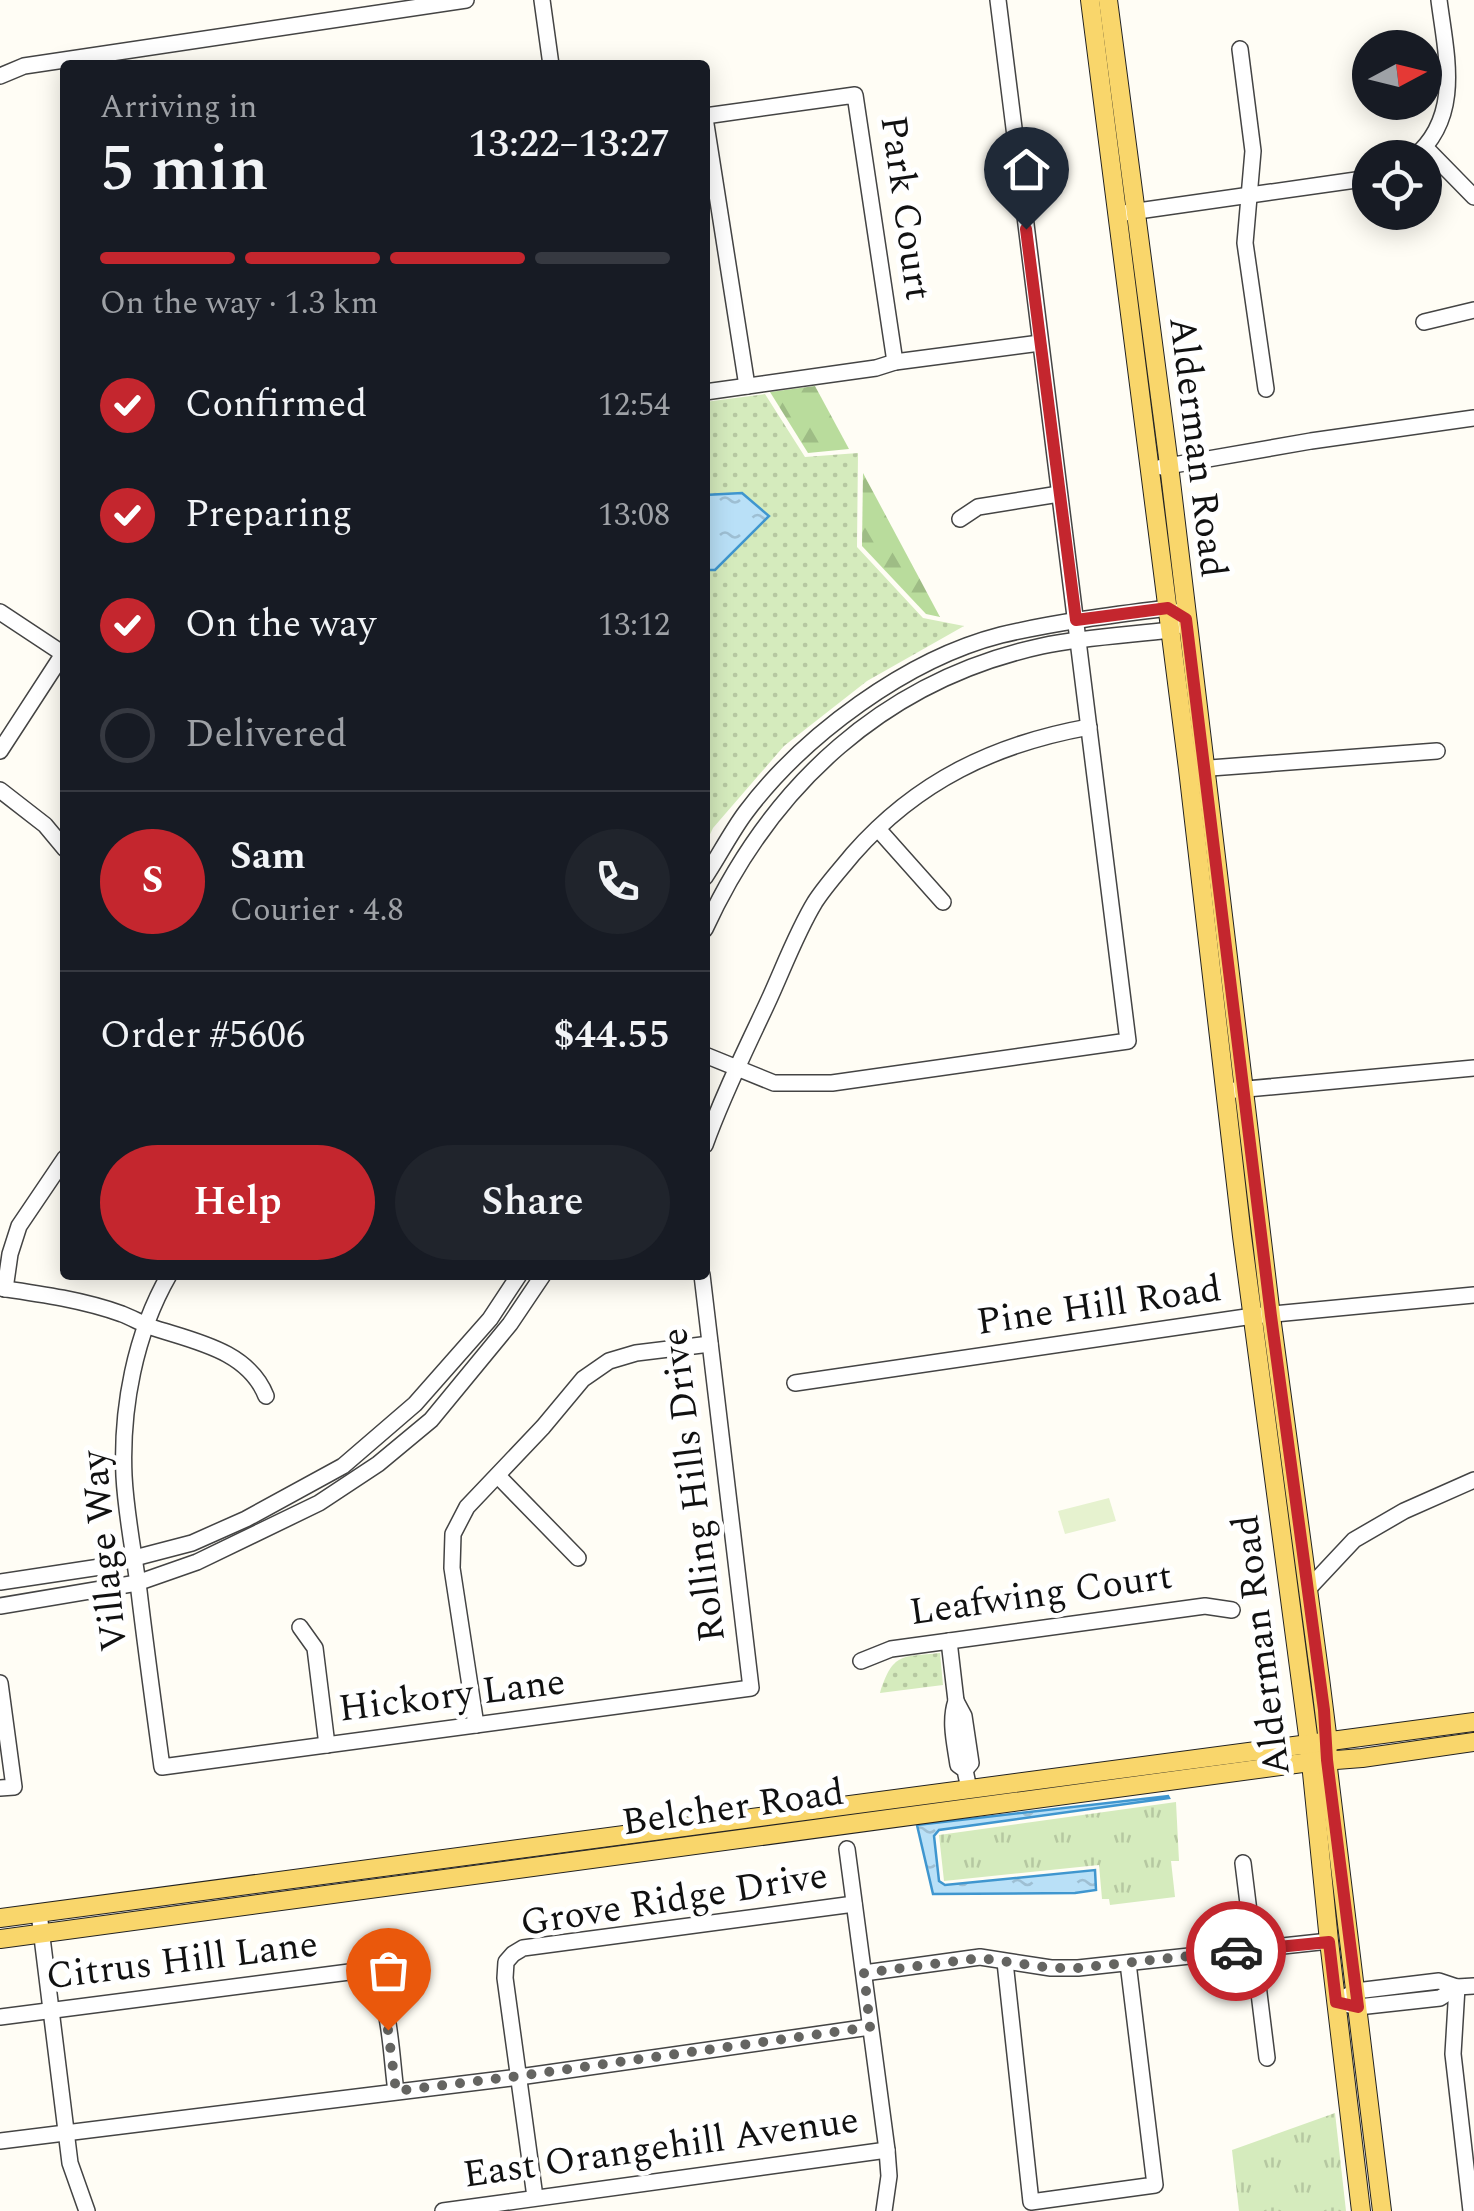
<!DOCTYPE html>
<meta charset="utf-8">
<style>
:root{--surface:#171b24;--page:#20242c;--text:#f1f3f6;--muted:#9ea1a6;--line:#363941;--accent:#c4262e}
body{margin:0;font-family:Spectral,serif;background:var(--page);color:var(--text);height:100vh;display:flex;flex-direction:column;font-size:38px;white-space:nowrap}
*{box-sizing:border-box;margin:0}
p{font-size:32px;color:var(--muted)}
.icon{flex:none;width:55px;height:55px;fill:none;stroke:currentColor;stroke-width:2;stroke-linecap:round;stroke-linejoin:round}
.map{position:relative;flex:1;overflow:hidden}
.panel{position:absolute;left:60px;top:60px;width:650px;height:1220px;display:flex;flex-direction:column;background:var(--surface);border-radius:10px;box-shadow:0 5px 25px #0003}
.panel>*{flex:none}
.needle{width:65px;rotate:83deg}
.tools{position:absolute;left:1352px;top:30px;display:grid;gap:20px}
.tools a{display:grid;place-items:center;width:90px;height:90px;border-radius:50%;background:var(--surface);box-shadow:0 5px 25px #0003;font-size:50px}
.pin{position:absolute;display:grid;place-items:center;width:85px;height:85px;color:#fff;margin:-102px -42px;border-radius:50% 50% 50% 0;rotate:-45deg;box-shadow:0 0 10px #0007}
.pin .icon{rotate:45deg}
.courier{position:absolute;display:grid;place-items:center;width:100px;height:100px;margin:-50px;border:8px solid #c4262e;border-radius:50%;background:#fff;color:#222;box-shadow:0 2px 12px #0007}
.summary em{font-style:normal;font-weight:600}
.summary div{display:flex;flex-direction:column-reverse}
.summary{display:flex;align-items:center;justify-content:space-between;height:170px;padding:0 40px}
h1{font-size:65px;font-weight:600;line-height:75px}
.bar{display:grid;grid-template-columns:repeat(4,1fr);gap:15px 10px;align-content:center;height:120px;padding:0 40px}
.bar i{height:12px;border-radius:8px;background:var(--line)}
.bar .current{background:var(--accent)}
.bar p{grid-column:span 4}
.line{display:flex;align-items:center;gap:25px;padding:0 40px;border-top:2px solid var(--line)}
.line div{flex:1}
.round{display:grid;place-items:center;flex:none;width:105px;height:105px;border-radius:52px;background:var(--page)}
ol{padding:0 40px;list-style:none}
li{display:flex;align-items:center;gap:30px;height:110px}
li p{margin-inline-start:auto}
li .icon{padding:10px;border-radius:50%;background:var(--accent);color:#fff;stroke-width:4}
li:last-child{color:var(--muted)}
li i{width:55px;height:55px;border:5px solid var(--line);border-radius:50%}
.button{display:flex;gap:20px;margin-top:auto;padding:20px 40px}
.button a{flex:1;height:115px;border-radius:60px;background:var(--accent);color:#fff;font-size:40px;font-weight:600;line-height:115px;text-align:center}
.button a+a{background:var(--page);color:var(--text)}
.map>svg:first-child{display:block}
.grass{fill:url(#grass-tufts)}
.forest{fill:url(#forest-firs)}
.park{fill:url(#park-dots)}
.pitch{fill:#e6f2cf}
.water{fill:url(#water-ripples);stroke:#3f96cf;stroke-width:2.5}
.lines{fill:none;stroke-linecap:round;stroke-linejoin:round}
.minor-casing{stroke:#444;stroke-width:18}
.major-casing{stroke:#222;stroke-width:20}
.minor{stroke:#fff;stroke-width:15}
.major{stroke:#f9d66b;stroke-width:18}
.done{stroke:#646461;stroke-width:10;stroke-dasharray:0 18}
.route{stroke:#c4262e;stroke-width:12}
.labels{text-anchor:middle;dominant-baseline:central;stroke-width:10;stroke-linejoin:round;paint-order:stroke}
.street-label{font-size:38px;fill:#111;stroke:#fff}
</style>
<div class="map">
<svg width="1474" height="2211" viewBox="0 0 1474 2211">
<defs>
<pattern id="grass-tufts" width="24" height="20" patternUnits="userSpaceOnUse" patternTransform="scale(2.5)"><rect width="24" height="20" fill="#d5ebbd"/><path d="M3 7l-1-3M5 7V3M7 7l1-3M15 17l-1-3M17 17v-4M19 17l1-3" fill="none" stroke="#b6c8a1"/></pattern>
<pattern id="forest-firs" width="22" height="20" patternUnits="userSpaceOnUse" patternTransform="scale(2.5)"><rect width="22" height="20" fill="#b9dc9c"/><path d="M5 1l3.5 6h-7zM16 11l3.5 6h-7z" fill="#9ebc85"/></pattern>
<pattern id="park-dots" width="8" height="8" patternUnits="userSpaceOnUse" patternTransform="scale(2.5)"><rect width="8" height="8" fill="#d5ebbd"/><path d="M2 2h.1M6 6h.1" fill="none" stroke="#b6c8a1" stroke-width="1.8" stroke-linecap="round"/></pattern>
<pattern id="water-ripples" width="26" height="14" patternUnits="userSpaceOnUse" patternTransform="scale(2.5)"><rect width="26" height="14" fill="#b9e0f7"/><path d="M2 4q2-2 4 0t4 0M15 11q2-2 4 0t4 0" fill="none" stroke="#9ebfd3"/></pattern>
</defs>
<rect width="100%" height="100%" fill="#fffdf5"/>
<!-- grass -->
<g class="grass">
<polygon points="1176,1802 1179,1861 1171,1861 1175,1897 1110,1905 1109,1899 1102,1899 1099,1865 944,1881 939,1835"/>
<polygon points="1335,2113 1346,2211 1239,2211 1232,2150"/>
</g>
<!-- forest -->
<g class="forest">
<polygon points="815,386 849,449 808,453 770,392"/>
<polygon points="863,473 940,617 926,614 862,546"/>
</g>
<!-- park -->
<g class="park">
<polygon points="765,394 805,457 858,453 857,547 923,618 964,626 867,681 784,746 713,828 705,845 705,402"/>
<path d="M940 1653 943 1685 880 1693C893 1652 902 1657 940 1653Z"/>
</g>
<!-- pitch -->
<polygon class="pitch" points="1109,1498 1116,1521 1065,1534 1058,1511"/>
<!-- water -->
<g class="water">
<polygon points="742,493 769,516 715,570 705,570 705,495"/>
<polygon points="1168,1796 1169,1798 939,1830 934,1836 939,1881 945,1885 1095,1870 1096,1890 1075,1893 933,1894 917,1825"/>
</g>
<g class="lines">
<defs>
<g id="minor">
<polyline points="542,0 551,65"/>
<polyline points="1240,49 1253,151 1245,243 1266,389"/>
<polyline points="0,76 24,66 466,0"/>
<polyline points="705,116 855,95 895,362"/>
<polyline points="705,118 747,386"/>
<polyline points="1426,148 1474,197"/>
<path d="M1413 158C1463 117 1446 55 1439 0"/>
<polyline points="1117,214 1370,178"/>
<polyline points="1424,322 1474,310"/>
<polyline points="705,392 876,368 895,362 1040,343"/>
<polyline points="1162,467 1311,441 1474,418"/>
<polyline points="960,519 978,507 1059,494"/>
<polyline points="0,612 65,655"/>
<polyline points="0,751 65,651"/>
<polyline points="1197,769 1437,751"/>
<polyline points="0,790 45,825 65,849"/>
<polyline points="878,829 943,902"/>
<path d="M705 877C719 856 731 832 746 812 804 735 907 659 1001 635 1056 622 1112 615 1168 608L1186 619 1171 630C1128 635 1084 637 1042 646 885 680 771 785 705 929"/>
<polyline points="705,1055 774,1083 832,1083 1128,1041 998,0"/>
<polyline points="1225,1091 1474,1068"/>
<path d="M705 1145C722 1097 745 1051 766 1006 782 972 796 933 815 902 826 885 840 870 853 854 917 781 995 744 1089 727"/>
<path d="M169 1275C135 1334 121 1408 124 1476 126 1515 134 1553 139 1591 146 1650 154 1708 162 1767L751 1688 702 1275"/>
<path d="M0 1288C41 1294 83 1300 122 1314 132 1318 141 1323 151 1327 193 1341 248 1350 266 1396"/>
<polyline points="5,1289 10,1254 19,1226 65,1158"/>
<polyline points="795,1383 1253,1316 1474,1295"/>
<polyline points="498,1476 578,1558"/>
<polyline points="0,1582 100,1567 192,1543 246,1519 343,1466 415,1404 490,1319 519,1275"/>
<polyline points="1308,1589 1354,1540 1404,1511 1474,1480"/>
<polyline points="0,1606 137,1583 197,1562 319,1503 378,1464 431,1420 510,1324 543,1275"/>
<polyline points="300,1627 315,1648 327,1745"/>
<path d="M949 1641 956 1701C949 1721 955 1744 958 1765L965 1770 969 1789"/>
<polyline points="861,1661 891,1649 1205,1606 1232,1610"/>
<polyline points="0,1683 14,1787 0,1788"/>
<polyline points="956,1701 964,1716 971,1763 965,1770"/>
<polyline points="476,1725 452,1568 453,1534 467,1507 543,1427 583,1379 609,1361 636,1353 710,1344"/>
<polyline points="847,1849 887,2150 889,2176 884,2211"/>
<polyline points="1243,1863 1267,2058"/>
<polyline points="39,1913 70,2163 87,2211"/>
<polyline points="1005,1962 1031,2202 1155,2185 1128,1963"/>
<polyline points="864,1973 980,1957 1051,1968 1078,1968 1329,1941"/>
<polyline points="1457,1987 1440,1998 1358,2007 1336,2002 1356,1991 1439,1981 1457,1987 1474,1986"/>
<polyline points="1457,1987 1453,2054 1471,2211"/>
<path d="M0 2017 357 1971H368C391 1994 391 2059 396 2091"/>
<polyline points="0,2141 519,2077 870,2027"/>
<polyline points="535,2197 505,1978 506,1962 513,1954 523,1948 854,1904"/>
<polyline points="443,2211 887,2150"/>
</g>
<g id="major">
<polyline points="1090,0 1188,769 1242,1236 1309,1743 1329,1941 1361,2211"/>
<polyline points="1108,0 1169,465 1271,1316 1320,1678 1328,1742 1327,1760 1382,2211"/>
<polyline points="0,1918 1474,1722"/>
<polyline points="0,1939 1310,1762 1362,1758 1474,1742"/>
</g>
</defs>
<!-- minor casing -->
<use href="#minor" class="minor-casing"/>
<!-- major casing -->
<use href="#major" class="major-casing"/>
<!-- minor -->
<use href="#minor" class="minor"/>
<!-- major -->
<use href="#major" class="major"/>
</g>
<g class="lines">
<!-- done -->
<polyline class="done" points="388,2030 396,2091 519,2076 870,2027 864,1973 980,1958 1051,1968 1078,1968 1236,1951"/>
<!-- route -->
<polyline class="route" points="1026,229 1076,620 1168,608 1186,619 1271,1316 1324,1710 1327,1760 1358,2007 1336,2002 1329,1942 1236,1951"/>
</g>
<g class="labels">
<!-- street labels -->
<g class="street-label">
<text transform="translate(905 208) rotate(82)">Park Court</text>
<text transform="translate(1197 447) rotate(83)">Alderman Road</text>
<text transform="translate(1099 1306) rotate(-8)">Pine Hill Road</text>
<text transform="translate(694 1485) rotate(-97)">Rolling Hills Drive</text>
<text transform="translate(105 1551) rotate(-96)">Village Way</text>
<text transform="translate(1041 1595) rotate(-8)">Leafwing Court</text>
<text transform="translate(1262 1645) rotate(-97)">Alderman Road</text>
<text transform="translate(452 1696) rotate(-7)">Hickory Lane</text>
<text transform="translate(733 1808) rotate(-8)">Belcher Road</text>
<text transform="translate(674 1900) rotate(-9)">Grove Ridge Drive</text>
<text transform="translate(182 1961) rotate(-7)">Citrus Hill Lane</text>
<text transform="translate(661 2148) rotate(-8)">East Orangehill Avenue</text>
</g>
</g>
</svg>
<div class="tools">
<a><svg class="needle" viewBox="-14 -14 28 28"><path d="M0-13l5 13h-10z" fill="#e53935"/><path d="M0 13l5-13h-10z" fill="#9ea1a6"/></svg></a>
<a><svg class="icon" aria-label="locate" viewBox="0 0 24 24"><circle cx="12" cy="12" r="6"/><path d="M12 2v4M12 18v4M2 12h4M18 12h4"/></svg></a>
</div>
<div class="pin" style="left:388px;top:2030px;background:#ea580c"><svg class="icon" aria-label="bag" viewBox="0 0 24 24"><path d="M5 8h14l-1 12H6zM9 8a3 3 0 0 1 6 0"/></svg></div>
<div class="pin" style="left:1026px;top:229px;background:#1f2937"><svg class="icon" aria-label="home" viewBox="0 0 24 24"><path d="M3 11l9-7 9 7M6 9v11h12V9"/></svg></div>
<div class="courier" style="left:1236px;top:1951px"><svg class="icon" aria-label="car" viewBox="0 0 24 24"><path d="M5 17H2v-5l4-1 3-4h7l3 4 3 1v5h-3M9 17h6M6 11h13"/><circle cx="7" cy="17" r="2"/><circle cx="17" cy="17" r="2"/></svg></div>
<section class="panel">
<div class="summary"><div><h1>5 min</h1><p>Arriving in</p></div><em>13:22–13:27</em></div>
<div class="bar"><i class="current"></i><i class="current"></i><i class="current"></i><i></i><p>On the way · 1.3 km</p></div>
<ol>
<li><svg class="icon" aria-label="check" viewBox="0 0 24 24"><path d="M5 12l5 5 9-10"/></svg>Confirmed<p>12:54</p></li>
<li><svg class="icon" aria-label="check" viewBox="0 0 24 24"><path d="M5 12l5 5 9-10"/></svg>Preparing<p>13:08</p></li>
<li><svg class="icon" aria-label="check" viewBox="0 0 24 24"><path d="M5 12l5 5 9-10"/></svg>On the way<p>13:12</p></li>
<li><i></i>Delivered</li>
</ol>
<div class="line" style="height:180px"><b class="round" style="background:var(--accent);color:#fff">S</b><div><b>Sam</b><p>Courier · 4.8</p></div><a class="round"><svg class="icon" aria-label="phone" viewBox="0 0 24 24"><path d="M5 4h4l2 5-3 2q2 4 5 5l2-3 5 2v4C11 20 4 13 5 4z"/></svg></a></div>
<div class="line" style="height:130px"><div>Order #5606</div><b>$44.55</b></div>
<div class="button"><a>Help</a><a>Share</a></div>
</section>
</div>
